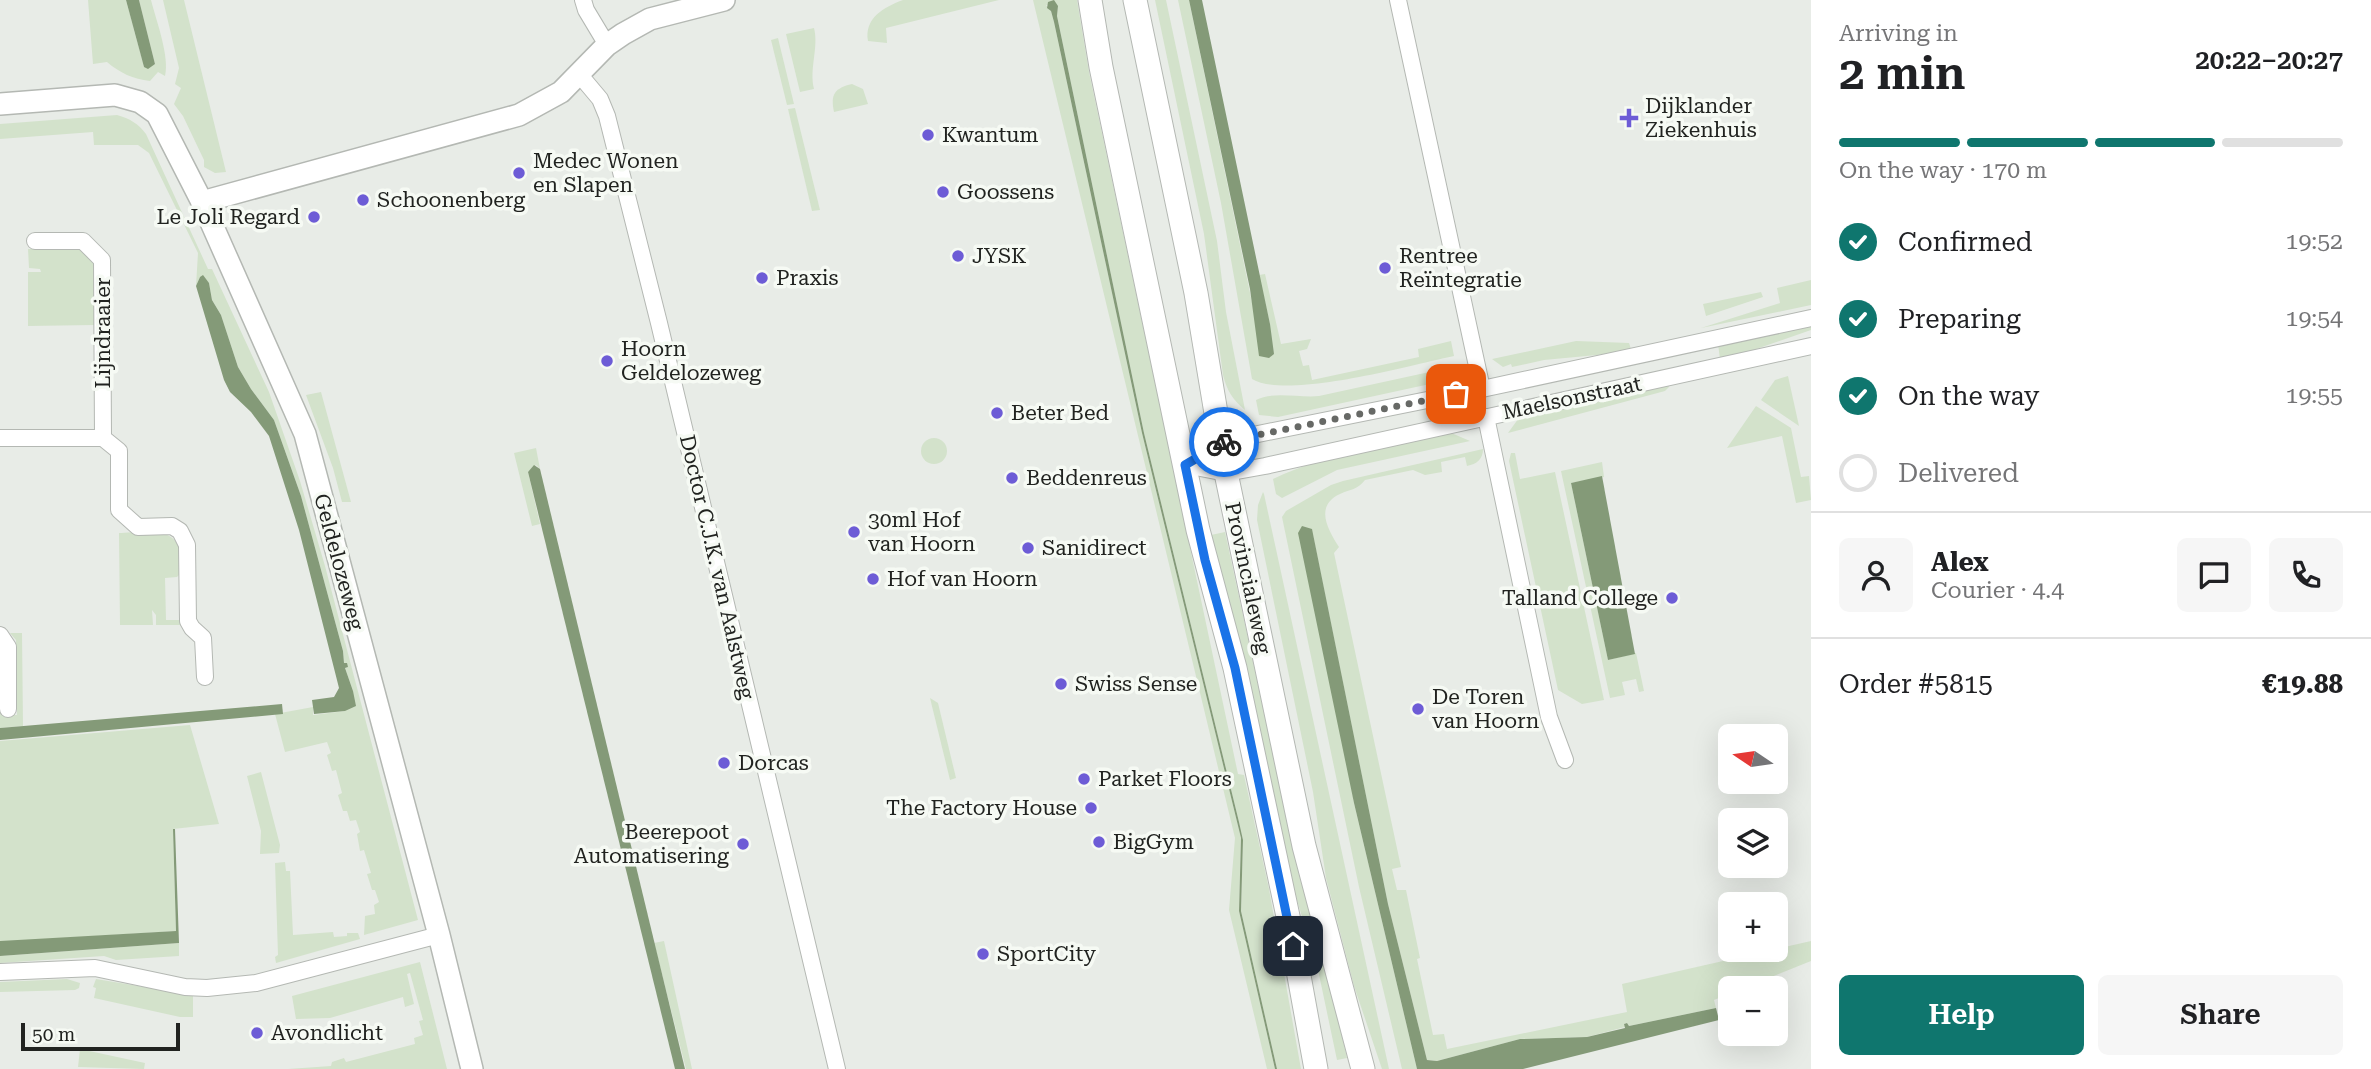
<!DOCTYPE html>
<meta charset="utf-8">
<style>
:root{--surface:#fff;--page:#f6f6f6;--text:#202124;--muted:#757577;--line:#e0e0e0;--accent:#0f766e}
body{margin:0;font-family:"Roboto Serif",serif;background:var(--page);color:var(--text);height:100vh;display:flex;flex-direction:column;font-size:26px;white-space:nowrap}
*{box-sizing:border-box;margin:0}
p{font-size:23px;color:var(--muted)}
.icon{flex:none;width:38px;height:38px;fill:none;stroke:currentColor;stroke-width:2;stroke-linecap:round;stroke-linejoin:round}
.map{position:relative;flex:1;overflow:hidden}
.drawer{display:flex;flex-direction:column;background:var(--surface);width:560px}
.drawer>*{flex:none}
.needle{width:46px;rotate:283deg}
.controls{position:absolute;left:1718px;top:724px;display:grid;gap:14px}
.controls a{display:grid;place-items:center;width:70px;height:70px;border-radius:10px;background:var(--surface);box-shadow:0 7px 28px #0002;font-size:35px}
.scale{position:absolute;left:21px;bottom:18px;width:159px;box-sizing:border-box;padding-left:7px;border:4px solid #212320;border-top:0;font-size:19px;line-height:24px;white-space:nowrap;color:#212320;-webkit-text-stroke:5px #f6faf4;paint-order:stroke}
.pin{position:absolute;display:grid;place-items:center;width:60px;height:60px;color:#fff;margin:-30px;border-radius:14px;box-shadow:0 4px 10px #0006}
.courier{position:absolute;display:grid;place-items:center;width:70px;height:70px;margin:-35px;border:5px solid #1a73e8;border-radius:50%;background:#fff;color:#222;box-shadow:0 2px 9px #0007}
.headline em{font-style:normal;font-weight:600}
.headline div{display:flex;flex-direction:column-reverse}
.headline{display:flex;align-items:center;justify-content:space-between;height:119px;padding:0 28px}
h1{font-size:46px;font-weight:600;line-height:52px}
.bar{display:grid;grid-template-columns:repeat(4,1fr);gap:10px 7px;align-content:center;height:84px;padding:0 28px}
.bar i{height:9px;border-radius:5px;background:var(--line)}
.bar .active{background:var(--accent)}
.bar p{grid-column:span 4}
.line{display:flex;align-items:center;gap:18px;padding:0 28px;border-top:2px solid var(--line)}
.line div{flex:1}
.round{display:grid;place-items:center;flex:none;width:74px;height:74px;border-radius:10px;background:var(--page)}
ol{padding:0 28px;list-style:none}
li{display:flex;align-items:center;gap:21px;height:77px}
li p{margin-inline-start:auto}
li .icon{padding:7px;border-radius:50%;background:var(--accent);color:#fff;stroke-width:4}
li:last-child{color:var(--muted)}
li i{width:38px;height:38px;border:4px solid var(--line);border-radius:50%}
.button{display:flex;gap:14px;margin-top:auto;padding:14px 28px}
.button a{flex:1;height:80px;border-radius:10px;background:var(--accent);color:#fff;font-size:28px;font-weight:600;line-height:80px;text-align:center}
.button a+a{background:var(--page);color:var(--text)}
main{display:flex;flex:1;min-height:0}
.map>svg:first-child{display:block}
.green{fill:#d3e2cb}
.water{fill:#849a78}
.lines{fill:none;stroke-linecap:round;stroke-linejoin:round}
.minor-casing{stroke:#b4b8b3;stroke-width:18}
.tertiary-casing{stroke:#b4b8b3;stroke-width:24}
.secondary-casing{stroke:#b4b8b3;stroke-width:25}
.minor{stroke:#fff;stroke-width:16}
.tertiary{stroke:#fff;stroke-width:21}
.secondary{stroke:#fff;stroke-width:23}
.done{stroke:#676966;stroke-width:7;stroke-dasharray:0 12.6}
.route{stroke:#1a73e8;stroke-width:9}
.poi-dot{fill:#6d5cd6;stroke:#f6faf4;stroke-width:2.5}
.labels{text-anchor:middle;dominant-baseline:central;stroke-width:7;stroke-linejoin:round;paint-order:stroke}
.poi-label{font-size:21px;fill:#212320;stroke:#f6faf4;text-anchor:start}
.street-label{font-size:21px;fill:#212320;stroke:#f6faf4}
</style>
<main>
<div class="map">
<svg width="1811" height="1069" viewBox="0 0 1811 1069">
<rect width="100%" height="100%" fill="#e8ece7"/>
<!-- green -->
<g class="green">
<path d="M88 0H126L144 67 155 64 139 0H151C156 20 170 57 165 76L158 72 150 81C133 79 120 73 107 62L93 64Z"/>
<polygon points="163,0 184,0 226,172 215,173 204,167 204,160 183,116 174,104 181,88 175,84 179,68"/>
<path d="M903 0H999L886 28 887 43 868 41C864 18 884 7 903 0Z"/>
<polygon points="1033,0 1077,0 1089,72 1238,774 1244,775 1269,889 1301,1069 1277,1069 1241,911 1243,840 1239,822 1144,433 1057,16 1058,6 1046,5 1051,11 1054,22 1142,433 1241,838 1239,911 1275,1069 1267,1069 1229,910 1235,838"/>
<path d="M1155 0H1166L1217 241 1226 312 1245 410C1233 400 1227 391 1223 375L1204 234Z"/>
<path d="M1178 0H1189L1253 307 1270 324 1259 275 1265 274 1281 344 1311 339 1307 349 1299 351 1303 366 1309 365 1312 380 1419 357 1418 349 1451 341 1454 356C1411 365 1286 400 1252 379L1221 203Z"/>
<path d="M814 28C819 48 809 68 814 89L800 92 786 34Z"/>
<polygon points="778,38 794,104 787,105 771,40"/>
<path d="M852 84 863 89 868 104 834 112C830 94 835 88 852 84Z"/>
<polygon points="795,108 820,210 812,211 788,109"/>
<path d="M117 115C130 119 138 123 146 134L208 269H212L269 392 300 481 325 566 418 920 364 935 365 916 375 914 374 905 379 902 375 890H372L367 874 371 873 364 850 360 851 357 834 360 832 356 820 350 821 347 811H343L338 795 342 793 336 770 332 771 327 755 331 753 327 742 285 752 275 714 313 707V715L345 711 353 691 345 668 348 667 344 664 343 651 301 496 274 420 251 389 238 367 221 315 212 300 209 283 200 277 196 286 198 253 149 153 138 145H94L93 132 0 139V124Z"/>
<polygon points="28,249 81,249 95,265 96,322 94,325 28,326 28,272 41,272 40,269 29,268"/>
<polygon points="1811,280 1811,305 1701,328 1780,303 1777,288"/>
<polygon points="1761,292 1763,297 1706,316 1703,304"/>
<polygon points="1811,324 1811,330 1742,354 1720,359 1718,344"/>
<polygon points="1576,341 1629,343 1631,349 1618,353 1544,360 1512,367 1511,364 1503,367 1492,359"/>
<path d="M1457 366 1446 378 1439 382 1278 417 1259 415 1256 400C1272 391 1300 398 1319 396Z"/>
<polygon points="1788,376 1799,426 1761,400 1775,380"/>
<polygon points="1668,382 1669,387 1665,391 1508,433 1521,415"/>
<polygon points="321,392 351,502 342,502 333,468 306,395"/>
<polygon points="1756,406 1791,428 1801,477 1809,476 1811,500 1796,503 1782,436 1727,448"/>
<path d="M1449 432 1470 441 1337 470 1282 498 1276 494 1273 479C1328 453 1390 445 1449 432Z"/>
<circle cx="934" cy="451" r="13"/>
<polygon points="536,448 540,469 536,465 528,472 540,524 532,526 514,453"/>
<path d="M1483 449C1483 459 1477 464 1467 466L1465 457 1441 462 1442 472 1425 475 1413 470 1365 480C1357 490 1351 489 1340 494 1314 506 1328 530 1339 547L1334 553 1401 867 1392 869 1397 890H1406L1420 958 1417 959 1433 1035 1444 1034 1447 1049 1627 1012 1622 984 1811 941V961L1741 989H1731V993L1714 1000 1716 1008 1629 1026 1627 1023 1624 1024 1625 1027 1587 1037 1520 1039 1437 1061 1427 1060 1388 904 1312 530 1354 803 1417 1069H1402L1359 887 1282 517 1286 511 1331 485 1343 481Z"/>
<polygon points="1511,453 1515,453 1520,479 1555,472 1604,700 1582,704 1558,690 1509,461"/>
<polygon points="1602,462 1604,477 1571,483 1608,660 1636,653 1644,691 1639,692 1636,679 1622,682 1625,695 1610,698 1561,471"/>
<polygon points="1263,492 1264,494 1389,1069 1382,1069 1354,986 1326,878 1313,792 1257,520 1258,505"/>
<polygon points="1225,532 1299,875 1325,962 1347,1058 1337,1060 1317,965 1291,881 1255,707 1229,614 1211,535"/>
<path d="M119 533C136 533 171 526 178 546 182 554 179 566 179 575L177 577 165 578 166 620H180V625H156V615L152 610 153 625H120Z"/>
<polygon points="10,633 22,633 23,726 0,728 0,711 1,715 17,715 16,640"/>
<polygon points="930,698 938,703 956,778 950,780"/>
<polygon points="190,725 219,824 173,829 176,931 0,942 0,741"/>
<polygon points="261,772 280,845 279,853 260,854 261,831 247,776"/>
<polygon points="285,862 286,871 290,871 293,935 333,932 334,937 347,936 347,933 358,933 360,939 276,963 275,957 278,955 275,863"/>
<polygon points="664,941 692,1069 686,1069 654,943"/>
<polygon points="179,943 179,956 116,960 104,956 0,963 0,956"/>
<polygon points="420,962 447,1069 288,1069 331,1066 332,1062 344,1058 346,1062 415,1044 414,1038 423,1035 419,1021 423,1020 410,973 407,974 414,1004 405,1007 403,997 330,1018 296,1019 292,996"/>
<polygon points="67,979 80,983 79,988 75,990 0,992 0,982"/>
<polygon points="96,979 193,995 193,1017 180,1017 94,998 96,988 93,987"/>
<polygon points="80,1049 145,1063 144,1069 78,1067"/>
</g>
<!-- water -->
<g class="water">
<polygon points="126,0 139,0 155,64 148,69 144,67"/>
<polygon points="1054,0 1058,6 1057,16 1144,433 1239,822 1243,840 1241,911 1277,1069 1275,1069 1239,911 1241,838 1142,433 1054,22 1051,11 1047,8 1048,2"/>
<polygon points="1189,0 1202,0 1270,324 1274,354 1269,358 1259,356 1250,289"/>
<polygon points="203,275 209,283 212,300 221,315 238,367 251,389 274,420 301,496 343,651 344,663 347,663 348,667 345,668 353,691 356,706 345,711 314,714 312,700 334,697 339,688 299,530 269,436 251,412 230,392 224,380 196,286 200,277"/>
<polygon points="534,465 540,469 685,1069 675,1069 528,472"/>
<polygon points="1602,476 1635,654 1608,660 1571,483"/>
<polygon points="1302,526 1312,529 1388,904 1427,1060 1437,1061 1520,1039 1587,1037 1625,1028 1624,1024 1627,1023 1629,1026 1716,1008 1719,1020 1523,1069 1417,1069 1354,803 1298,533"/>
<polygon points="282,704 283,714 0,740 0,728"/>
<polygon points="173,829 175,829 179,943 0,956 0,941 176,931"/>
</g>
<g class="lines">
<defs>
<g id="minor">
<polyline points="583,0 586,10 607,45"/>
<polyline points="1398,0 1482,389"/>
<polyline points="579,74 600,99 607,116 659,323 837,1069"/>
<polyline points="35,241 83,241 102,260 103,438"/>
<polyline points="1486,417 1549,717 1565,760"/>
<polyline points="0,438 103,438 119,451 119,510 138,527 172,526 180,531 187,545 188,621 192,628 203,638 205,677"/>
<polyline points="1185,465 1221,442 1258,434 1482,389 1811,318"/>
<polyline points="1185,465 1226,473 1265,466 1811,346"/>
<polyline points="0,635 8,647 8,709"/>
<polyline points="0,972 95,968 185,987 207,988 256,983 439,935"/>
</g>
<g id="tertiary">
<polyline points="0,104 115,95 140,102 157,114 202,202 305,434 439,935 472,1069"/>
<polyline points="202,202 519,115 561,92 607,45 623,34 650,19 724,0"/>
</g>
<g id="secondary">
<polyline points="1090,0 1101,67 1198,530 1235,668 1289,921 1316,1069"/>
<polyline points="1135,0 1196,293 1226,473 1304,846 1363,1069"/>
</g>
</defs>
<!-- minor casing -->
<use href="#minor" class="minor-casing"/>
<!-- tertiary casing -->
<use href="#tertiary" class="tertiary-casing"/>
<!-- secondary casing -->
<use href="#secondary" class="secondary-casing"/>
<!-- minor -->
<use href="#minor" class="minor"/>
<!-- tertiary -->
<use href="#tertiary" class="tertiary"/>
<!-- secondary -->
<use href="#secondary" class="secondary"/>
</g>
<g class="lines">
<!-- done -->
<polyline class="done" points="1224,442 1456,394"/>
<!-- route -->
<polyline class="route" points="1224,442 1185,465 1205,560 1235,668 1293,946"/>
</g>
<!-- markers -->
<g class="poi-dot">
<path d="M1625.5 107.5h7v7h7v7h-7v7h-7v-7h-7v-7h7z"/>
<circle cx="928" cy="135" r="7"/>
<circle cx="519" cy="173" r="7"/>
<circle cx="943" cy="192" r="7"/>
<circle cx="363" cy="200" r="7"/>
<circle cx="314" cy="217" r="7"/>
<circle cx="958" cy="256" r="7"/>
<circle cx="1385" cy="268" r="7"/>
<circle cx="762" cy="278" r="7"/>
<circle cx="607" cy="361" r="7"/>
<circle cx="997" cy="413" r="7"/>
<circle cx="1012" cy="478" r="7"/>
<circle cx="854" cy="532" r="7"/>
<circle cx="1028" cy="548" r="7"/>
<circle cx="873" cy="579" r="7"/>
<circle cx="1672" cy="598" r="7"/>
<circle cx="1061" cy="684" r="7"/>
<circle cx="1418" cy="709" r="7"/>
<circle cx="724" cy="763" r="7"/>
<circle cx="1084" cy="779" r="7"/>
<circle cx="1091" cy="808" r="7"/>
<circle cx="1099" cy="842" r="7"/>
<circle cx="743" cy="844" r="7"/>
<circle cx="983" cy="954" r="7"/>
<circle cx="257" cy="1033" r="7"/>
</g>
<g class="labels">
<!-- poi labels -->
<g class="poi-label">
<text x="1645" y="106">Dijklander<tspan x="1645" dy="24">Ziekenhuis</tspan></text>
<text x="942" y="135">Kwantum</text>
<text x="533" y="161">Medec Wonen<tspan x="533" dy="24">en Slapen</tspan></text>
<text x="957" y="192">Goossens</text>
<text x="377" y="200">Schoonenberg</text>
<text x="300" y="217" text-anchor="end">Le Joli Regard</text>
<text x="972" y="256">JYSK</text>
<text x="1399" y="256">Rentree<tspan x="1399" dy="24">Reïntegratie</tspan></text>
<text x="776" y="278">Praxis</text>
<text x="621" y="349">Hoorn<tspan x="621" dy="24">Geldelozeweg</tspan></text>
<text x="1011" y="413">Beter Bed</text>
<text x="1026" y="478">Beddenreus</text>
<text x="868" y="520">30ml Hof<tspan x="868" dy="24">van Hoorn</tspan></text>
<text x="1042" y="548">Sanidirect</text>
<text x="887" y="579">Hof van Hoorn</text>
<text x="1658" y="598" text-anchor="end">Talland College</text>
<text x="1075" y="684">Swiss Sense</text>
<text x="1432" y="697">De Toren<tspan x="1432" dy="24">van Hoorn</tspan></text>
<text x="738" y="763">Dorcas</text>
<text x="1098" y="779">Parket Floors</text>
<text x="1077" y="808" text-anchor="end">The Factory House</text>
<text x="729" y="832" text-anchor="end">Beerepoot<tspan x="729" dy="24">Automatisering</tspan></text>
<text x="1113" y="842">BigGym</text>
<text x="997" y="954">SportCity</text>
<text x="271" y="1033">Avondlicht</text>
</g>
<!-- street labels -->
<g class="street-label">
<text transform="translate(103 333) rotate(-90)">Lijndraaier</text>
<text transform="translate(1572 398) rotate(-12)">Maelsonstraat</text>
<text transform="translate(339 562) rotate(75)">Geldelozeweg</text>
<text transform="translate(717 567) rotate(77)">Doctor C.J.K. van Aalstweg</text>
<text transform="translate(1248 578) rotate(78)">Provincialeweg</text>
</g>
</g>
</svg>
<div class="controls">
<a><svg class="needle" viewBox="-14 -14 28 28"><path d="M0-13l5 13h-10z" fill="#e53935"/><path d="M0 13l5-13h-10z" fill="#757577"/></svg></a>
<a><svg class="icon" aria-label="layers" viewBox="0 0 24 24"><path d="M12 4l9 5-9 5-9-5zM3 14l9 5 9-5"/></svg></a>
<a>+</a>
<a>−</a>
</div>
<div class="scale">50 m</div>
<div class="pin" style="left:1456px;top:394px;background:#ea580c"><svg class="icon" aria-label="bag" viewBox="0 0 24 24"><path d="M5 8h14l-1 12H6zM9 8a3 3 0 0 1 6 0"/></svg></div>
<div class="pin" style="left:1293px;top:946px;background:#1f2937"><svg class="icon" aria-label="home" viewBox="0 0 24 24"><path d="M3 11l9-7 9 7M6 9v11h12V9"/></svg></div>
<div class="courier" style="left:1224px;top:442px"><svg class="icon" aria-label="bike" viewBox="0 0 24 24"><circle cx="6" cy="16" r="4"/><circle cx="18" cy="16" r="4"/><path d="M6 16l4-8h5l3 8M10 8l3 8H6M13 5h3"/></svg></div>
</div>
<section class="drawer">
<div class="headline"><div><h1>2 min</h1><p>Arriving in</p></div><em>20:22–20:27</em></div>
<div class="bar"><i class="active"></i><i class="active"></i><i class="active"></i><i></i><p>On the way · 170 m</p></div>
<ol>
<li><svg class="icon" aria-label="check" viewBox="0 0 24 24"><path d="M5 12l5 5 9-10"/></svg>Confirmed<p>19:52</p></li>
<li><svg class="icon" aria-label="check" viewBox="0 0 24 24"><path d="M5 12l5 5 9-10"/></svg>Preparing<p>19:54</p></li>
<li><svg class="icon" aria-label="check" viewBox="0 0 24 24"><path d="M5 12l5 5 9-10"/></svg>On the way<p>19:55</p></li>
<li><i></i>Delivered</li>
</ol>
<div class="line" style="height:126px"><a class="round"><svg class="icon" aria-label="person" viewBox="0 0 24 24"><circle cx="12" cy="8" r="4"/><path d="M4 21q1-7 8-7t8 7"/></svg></a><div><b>Alex</b><p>Courier · 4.4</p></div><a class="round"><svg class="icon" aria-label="chat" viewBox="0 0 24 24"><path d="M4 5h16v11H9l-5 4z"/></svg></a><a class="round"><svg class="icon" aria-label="phone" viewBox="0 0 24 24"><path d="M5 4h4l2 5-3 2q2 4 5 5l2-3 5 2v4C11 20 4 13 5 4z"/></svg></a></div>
<div class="line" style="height:91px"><div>Order #5815</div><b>€19.88</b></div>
<div class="button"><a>Help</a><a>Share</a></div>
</section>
</main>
